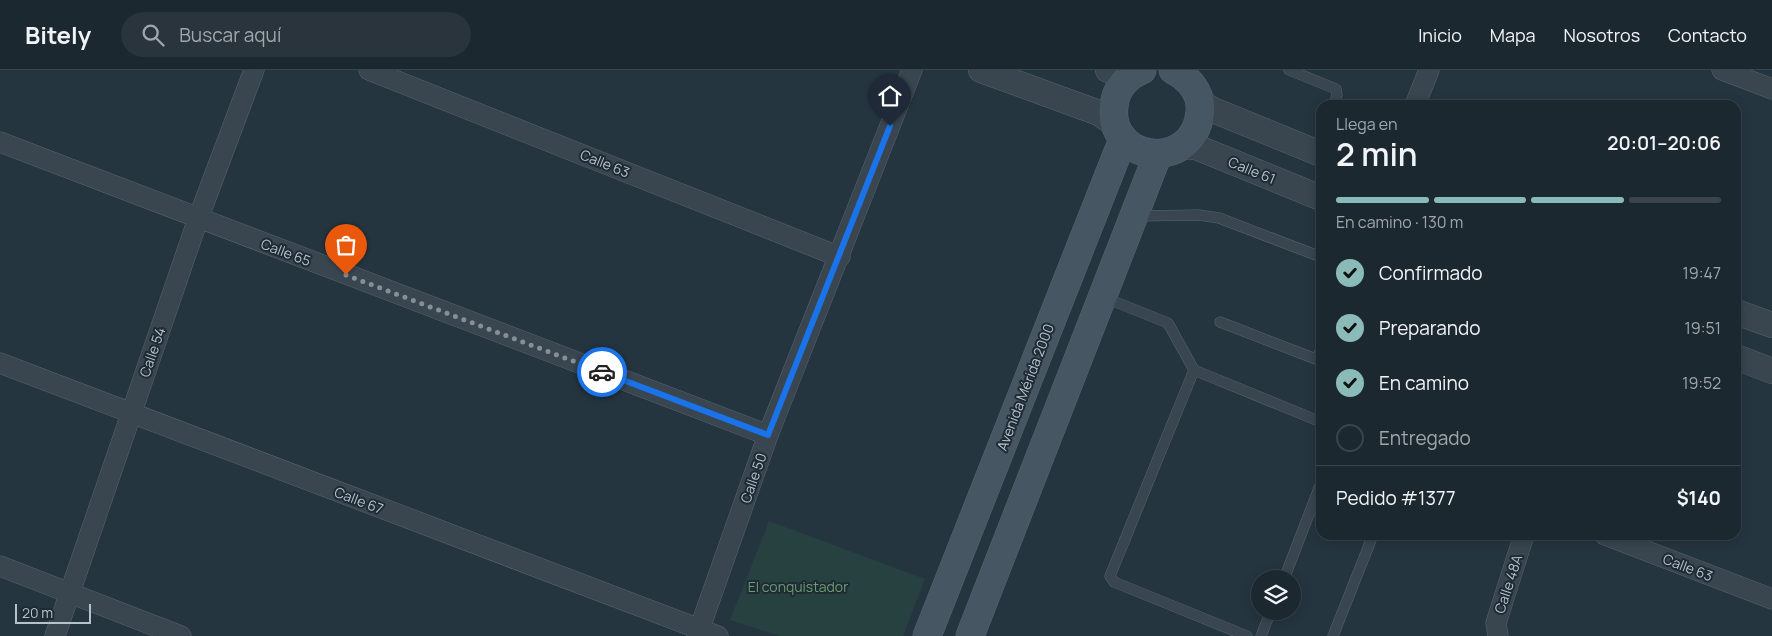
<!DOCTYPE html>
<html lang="es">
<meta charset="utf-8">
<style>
:root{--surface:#1c2830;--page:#29343c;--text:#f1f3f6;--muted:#a0a6ab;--line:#3a444c;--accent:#8bbbb9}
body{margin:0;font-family:Manrope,sans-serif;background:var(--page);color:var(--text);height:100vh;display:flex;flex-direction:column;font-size:19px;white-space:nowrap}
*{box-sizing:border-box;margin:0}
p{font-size:16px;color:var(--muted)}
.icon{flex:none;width:28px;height:28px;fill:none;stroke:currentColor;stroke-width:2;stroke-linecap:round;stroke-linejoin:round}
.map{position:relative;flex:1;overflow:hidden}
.details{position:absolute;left:1316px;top:30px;width:425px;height:440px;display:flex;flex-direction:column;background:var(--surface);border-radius:15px;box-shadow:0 2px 12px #0003,0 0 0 1px var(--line)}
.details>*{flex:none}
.tools{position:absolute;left:1251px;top:500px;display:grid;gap:10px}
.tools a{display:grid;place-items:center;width:50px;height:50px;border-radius:50%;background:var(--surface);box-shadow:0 2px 12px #0003,0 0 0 1px var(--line);font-size:25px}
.scale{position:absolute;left:15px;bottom:12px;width:76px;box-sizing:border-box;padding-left:5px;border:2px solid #b6c1ca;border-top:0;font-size:14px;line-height:18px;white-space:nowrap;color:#b6c1ca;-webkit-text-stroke:4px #1e2b35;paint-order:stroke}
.pin{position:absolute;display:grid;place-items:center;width:42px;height:42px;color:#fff;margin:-51px -21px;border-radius:50% 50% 50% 0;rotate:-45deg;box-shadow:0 0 5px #0007}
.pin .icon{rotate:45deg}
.courier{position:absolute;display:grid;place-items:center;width:50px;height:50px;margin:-25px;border:4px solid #1a73e8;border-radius:50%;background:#fff;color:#222;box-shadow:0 1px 6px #0007}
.summary em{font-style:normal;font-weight:600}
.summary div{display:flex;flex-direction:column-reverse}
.summary{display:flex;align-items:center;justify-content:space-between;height:85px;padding:0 20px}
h1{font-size:32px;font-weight:600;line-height:38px}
.bar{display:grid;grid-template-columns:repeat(4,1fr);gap:8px 5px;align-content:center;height:60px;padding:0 20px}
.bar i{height:6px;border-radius:4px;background:var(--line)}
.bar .on{background:var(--accent)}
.bar p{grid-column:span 4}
.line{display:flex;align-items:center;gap:12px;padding:0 20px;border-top:1px solid var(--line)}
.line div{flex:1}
ol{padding:0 20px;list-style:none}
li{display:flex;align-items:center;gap:15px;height:55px}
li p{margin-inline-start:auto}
li .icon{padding:5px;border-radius:50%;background:var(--accent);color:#111;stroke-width:4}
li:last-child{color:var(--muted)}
li i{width:28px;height:28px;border:2px solid var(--line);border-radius:50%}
header{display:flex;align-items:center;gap:30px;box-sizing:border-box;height:70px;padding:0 25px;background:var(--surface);border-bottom:1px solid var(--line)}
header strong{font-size:24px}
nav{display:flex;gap:28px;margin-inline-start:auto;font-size:18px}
.search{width:350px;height:45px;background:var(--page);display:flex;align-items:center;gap:12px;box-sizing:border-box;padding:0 18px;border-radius:28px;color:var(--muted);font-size:19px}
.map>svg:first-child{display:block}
.green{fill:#274140}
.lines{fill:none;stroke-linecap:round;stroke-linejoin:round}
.service-casing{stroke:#57646d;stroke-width:11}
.minor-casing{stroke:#57646d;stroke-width:21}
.tertiary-casing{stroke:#57646d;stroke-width:26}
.secondary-casing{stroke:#57646d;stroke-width:29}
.service{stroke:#394650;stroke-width:10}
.minor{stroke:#394650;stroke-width:20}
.tertiary{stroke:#394650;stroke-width:25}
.secondary{stroke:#475663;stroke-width:28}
.done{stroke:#83909a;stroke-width:5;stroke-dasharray:0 9}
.route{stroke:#1a73e8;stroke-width:6}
.labels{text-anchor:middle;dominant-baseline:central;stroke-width:4;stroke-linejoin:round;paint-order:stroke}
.street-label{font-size:14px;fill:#b6c1ca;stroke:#1e2b35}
.park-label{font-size:14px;fill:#6d9b71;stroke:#1e2b35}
</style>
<header>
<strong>Bitely</strong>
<div class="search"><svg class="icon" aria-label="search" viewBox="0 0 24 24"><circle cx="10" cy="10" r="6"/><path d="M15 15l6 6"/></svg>Buscar aquí</div>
<nav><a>Inicio</a><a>Mapa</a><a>Nosotros</a><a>Contacto</a></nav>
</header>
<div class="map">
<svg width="1772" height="566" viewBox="0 0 1772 566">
<rect width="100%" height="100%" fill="#253540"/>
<!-- green -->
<polygon class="green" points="769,451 925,509 903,566 780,566 730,550"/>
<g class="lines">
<defs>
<g id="service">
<polyline points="1289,0 1336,19 1337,25 1334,35"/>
<polyline points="1136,146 1199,145 1219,148 1321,187"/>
<polyline points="1103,227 1168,253 1194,300 1321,352"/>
<polyline points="1220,252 1321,291"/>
<polyline points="1317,289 1321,279"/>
<polyline points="1194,300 1110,506 1114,512 1247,566"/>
<polyline points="1284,509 1321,413"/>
<polyline points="1261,566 1271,541"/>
<polyline points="1333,566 1373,465"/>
</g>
<g id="minor">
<polyline points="369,0 840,187"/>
<polyline points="1722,0 1772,19"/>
<polyline points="1415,35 1429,0"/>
<polyline points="0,72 768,365"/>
<polyline points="0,293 718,566"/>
<polyline points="1605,465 1772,529"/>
<polyline points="0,496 181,566"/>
<polyline points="55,566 198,149 254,0"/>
<polyline points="697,566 768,365 912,0"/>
<polyline points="1498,566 1496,553 1524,465"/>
</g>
<g id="tertiary">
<polyline points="981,0 1099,43 1115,54"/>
<polyline points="1108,0 1135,3"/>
<polyline points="1200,33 1213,40 1321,84"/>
<polyline points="1182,76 1196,77 1321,128"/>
<polyline points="1736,242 1772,255"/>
<polyline points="1736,287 1772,301"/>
</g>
<g id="secondary">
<path d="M1142 0C1129 5 1118 16 1115 30 1101 92 1194 105 1200 42 1202 23 1189 8 1173 0"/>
<polyline points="927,566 1123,69"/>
<polyline points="970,566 1158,84"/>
</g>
</defs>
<!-- service casing -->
<use href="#service" class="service-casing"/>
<!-- minor casing -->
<use href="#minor" class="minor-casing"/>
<!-- tertiary casing -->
<use href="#tertiary" class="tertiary-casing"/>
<!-- secondary casing -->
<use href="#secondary" class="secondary-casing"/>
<!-- service -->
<use href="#service" class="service"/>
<!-- minor -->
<use href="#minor" class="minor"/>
<!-- tertiary -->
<use href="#tertiary" class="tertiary"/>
<!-- secondary -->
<use href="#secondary" class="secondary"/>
</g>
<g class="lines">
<!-- done -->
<polyline class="done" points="346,205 602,302"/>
<!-- route -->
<polyline class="route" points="602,302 768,365 890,56"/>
</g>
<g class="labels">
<!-- street labels -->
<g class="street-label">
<text transform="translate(605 93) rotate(22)">Calle 63</text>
<text transform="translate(1252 100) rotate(22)">Calle 61</text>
<text transform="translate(286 182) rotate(21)">Calle 65</text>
<text transform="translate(152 282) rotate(-71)">Calle 54</text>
<text transform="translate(1025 317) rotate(-69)">Avenida Mérida 2000</text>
<text transform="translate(753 408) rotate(-71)">Calle 50</text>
<text transform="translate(359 430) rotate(21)">Calle 67</text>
<text transform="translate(1688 497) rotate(21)">Calle 63</text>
<text transform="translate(1508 514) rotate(-72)">Calle 48A</text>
</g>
<!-- park labels -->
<g class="park-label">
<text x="798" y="516">El conquistador</text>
</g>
</g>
</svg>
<div class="tools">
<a><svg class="icon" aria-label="layers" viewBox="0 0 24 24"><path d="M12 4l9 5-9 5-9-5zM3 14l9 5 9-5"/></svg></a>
</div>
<div class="scale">20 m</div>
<div class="pin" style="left:346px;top:205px;background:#ea580c"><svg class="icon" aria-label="bag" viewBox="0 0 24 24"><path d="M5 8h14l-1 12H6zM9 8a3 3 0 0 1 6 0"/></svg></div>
<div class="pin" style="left:890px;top:56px;background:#1f2937"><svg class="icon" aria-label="home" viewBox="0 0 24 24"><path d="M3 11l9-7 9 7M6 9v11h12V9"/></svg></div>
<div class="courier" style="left:602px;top:302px"><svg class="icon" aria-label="car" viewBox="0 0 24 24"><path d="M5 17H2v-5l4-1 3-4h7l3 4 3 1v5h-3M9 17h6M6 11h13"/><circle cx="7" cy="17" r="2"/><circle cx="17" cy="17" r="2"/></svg></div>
<section class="details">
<div class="summary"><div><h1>2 min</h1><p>Llega en</p></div><em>20:01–20:06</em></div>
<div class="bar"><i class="on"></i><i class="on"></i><i class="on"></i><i></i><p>En camino · 130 m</p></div>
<ol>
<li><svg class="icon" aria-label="check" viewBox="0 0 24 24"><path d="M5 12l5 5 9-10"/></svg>Confirmado<p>19:47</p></li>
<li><svg class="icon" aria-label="check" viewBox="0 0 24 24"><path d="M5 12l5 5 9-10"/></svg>Preparando<p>19:51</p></li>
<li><svg class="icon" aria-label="check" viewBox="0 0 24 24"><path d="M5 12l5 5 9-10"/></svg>En camino<p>19:52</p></li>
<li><i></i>Entregado</li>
</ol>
<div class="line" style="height:65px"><div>Pedido #1377</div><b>$140</b></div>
</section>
</div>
